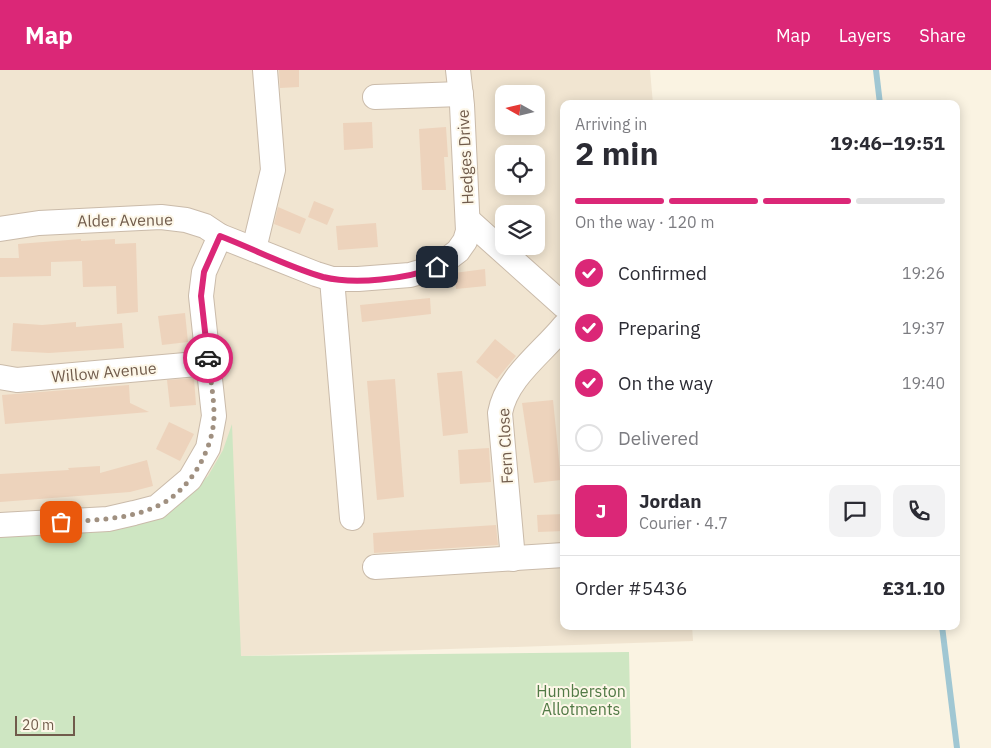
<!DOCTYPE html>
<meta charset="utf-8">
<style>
:root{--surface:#fff;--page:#f2f2f3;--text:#2b2b33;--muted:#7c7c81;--line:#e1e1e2;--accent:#db2777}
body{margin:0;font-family:"IBM Plex Sans",sans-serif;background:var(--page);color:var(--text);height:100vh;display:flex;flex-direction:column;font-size:19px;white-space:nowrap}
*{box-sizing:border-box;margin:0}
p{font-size:16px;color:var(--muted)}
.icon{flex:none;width:28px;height:28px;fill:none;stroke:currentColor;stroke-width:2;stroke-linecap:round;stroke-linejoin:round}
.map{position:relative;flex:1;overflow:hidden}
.drawer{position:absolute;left:560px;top:30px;width:400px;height:530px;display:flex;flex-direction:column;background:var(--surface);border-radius:10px;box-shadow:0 2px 12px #0003}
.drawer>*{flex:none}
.needle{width:32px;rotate:278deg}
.buttons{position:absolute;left:495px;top:15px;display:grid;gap:10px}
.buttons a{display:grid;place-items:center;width:50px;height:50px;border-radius:10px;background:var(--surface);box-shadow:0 2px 12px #0003;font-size:25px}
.scale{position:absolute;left:15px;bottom:12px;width:60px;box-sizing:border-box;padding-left:5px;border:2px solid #705b4b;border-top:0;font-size:14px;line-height:18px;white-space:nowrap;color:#705b4b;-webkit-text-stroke:4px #fdf7e8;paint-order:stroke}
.pin{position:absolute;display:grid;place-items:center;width:42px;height:42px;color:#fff;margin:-21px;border-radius:10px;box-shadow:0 2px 8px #0006}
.courier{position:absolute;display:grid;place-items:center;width:50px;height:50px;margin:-25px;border:4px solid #db2777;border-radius:50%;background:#fff;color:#222;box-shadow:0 1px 6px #0007}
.summary em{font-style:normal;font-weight:700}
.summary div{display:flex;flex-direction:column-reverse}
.summary{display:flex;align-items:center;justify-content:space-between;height:85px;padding:0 15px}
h1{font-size:32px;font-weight:700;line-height:38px}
.bar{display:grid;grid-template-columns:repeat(4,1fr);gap:8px 5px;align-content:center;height:60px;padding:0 15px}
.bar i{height:6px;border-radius:4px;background:var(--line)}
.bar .selected{background:var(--accent)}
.bar p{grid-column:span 4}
.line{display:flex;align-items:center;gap:12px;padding:0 15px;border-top:1px solid var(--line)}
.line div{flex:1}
.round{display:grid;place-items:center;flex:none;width:52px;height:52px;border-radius:10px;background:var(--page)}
ol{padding:0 15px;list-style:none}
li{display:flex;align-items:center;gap:15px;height:55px}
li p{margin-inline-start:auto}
li .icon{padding:5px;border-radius:50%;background:var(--accent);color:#fff;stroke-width:4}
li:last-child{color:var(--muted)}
li i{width:28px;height:28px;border:2px solid var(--line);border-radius:50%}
header{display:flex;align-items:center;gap:30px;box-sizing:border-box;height:70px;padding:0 25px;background:var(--accent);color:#fff}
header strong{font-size:24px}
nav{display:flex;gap:28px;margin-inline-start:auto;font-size:18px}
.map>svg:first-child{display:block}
.residential{fill:#f1e5d1;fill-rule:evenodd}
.green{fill:#cee6c2}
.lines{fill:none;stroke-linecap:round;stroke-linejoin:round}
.stream{stroke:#a0c7d3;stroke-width:6}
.building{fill:#edd3bc}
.street-casing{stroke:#cabbaa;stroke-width:26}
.street{stroke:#fff;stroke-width:24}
.done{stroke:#a09080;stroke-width:5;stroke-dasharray:0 9}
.route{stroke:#db2777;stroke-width:6}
.labels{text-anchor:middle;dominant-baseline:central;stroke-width:4;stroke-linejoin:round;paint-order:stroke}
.street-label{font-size:16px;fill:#705b4b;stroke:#fdf7e8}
.park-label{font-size:16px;fill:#527a46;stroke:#fdf7e8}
</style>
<header>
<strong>Map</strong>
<nav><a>Map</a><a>Layers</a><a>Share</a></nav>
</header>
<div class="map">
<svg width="991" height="678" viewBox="0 0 991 678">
<rect width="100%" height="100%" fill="#faf3e2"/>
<!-- residential -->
<path class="residential" d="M0 0H650L653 34H564V556H692L693 571 0 594ZM504 24H536V56H504ZM504 84H536V116H504ZM504 144H536V176H504Z"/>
<!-- green -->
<polygon class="green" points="232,354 241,586 629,582 631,678 0,678 0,460 184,429 208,406 223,380"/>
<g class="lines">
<!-- stream -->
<g class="stream">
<polyline points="876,0 880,34"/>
<polyline points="942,556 957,678"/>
</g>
</g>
<!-- building -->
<g class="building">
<polygon points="279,0 299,0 299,17 280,18"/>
<polygon points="372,52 373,78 344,80 343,53"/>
<polygon points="446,57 448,87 444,87 446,120 422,120 419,59"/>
<polygon points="314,131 334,139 327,155 308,147"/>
<polygon points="278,137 306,149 300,164 274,154"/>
<polygon points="376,153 378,177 338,180 336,156"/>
<polygon points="81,169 81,171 115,169 115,174 136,173 138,242 117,244 116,216 83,217 82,191 51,192 51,206 0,207 0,188 19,188 18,174"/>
<polygon points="485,199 486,216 456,219 454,203"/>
<polygon points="430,228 431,244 362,252 360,235"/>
<polygon points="185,243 188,272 162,275 158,246"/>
<polygon points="76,252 76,257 122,253 124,278 49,283 11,281 13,253 42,255"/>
<polygon points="495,269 516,286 497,309 476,292"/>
<polygon points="462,301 468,363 443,366 437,303"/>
<polygon points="194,308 196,335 170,337 167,310"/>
<polygon points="395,309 404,427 377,430 367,311"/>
<polygon points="129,315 130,333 149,342 5,354 2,325"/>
<polygon points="553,330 561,410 534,413 522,333"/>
<polygon points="169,352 194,364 180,391 156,379"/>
<polygon points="489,378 491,412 460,414 458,380"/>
<polygon points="147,390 153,416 130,422 0,432 0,404 69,400 68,398 100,396 100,403"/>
<polygon points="564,444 564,461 538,462 537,445"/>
<polygon points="496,455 498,475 374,483 373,463"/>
</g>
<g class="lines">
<defs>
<g id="street">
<polyline points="375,27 461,24"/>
<polyline points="468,150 564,236"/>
<polyline points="0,159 39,153 161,147 186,150 205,156 220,166 316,204 332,209 358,209 410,205 437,197 458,181 465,171 468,161 462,35 458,0"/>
<polyline points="254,179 273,100 265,0"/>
<polyline points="332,209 352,448"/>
<polyline points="0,307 17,310 208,293"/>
<polyline points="0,455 108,449 134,443 157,437 190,409 208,378 214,346 201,226 204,202 220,166"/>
<path d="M513 489 500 343C506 308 542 283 564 256"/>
<polyline points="375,497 564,485"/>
</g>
</defs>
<!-- street casing -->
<use href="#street" class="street-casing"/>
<!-- street -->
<use href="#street" class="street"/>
</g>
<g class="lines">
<!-- done -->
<path class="done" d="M61 452C92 450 126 450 155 437 188 424 214 380 214 345 214 326 210 307 208 288"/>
<!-- route -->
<path class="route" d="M208 288 201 226 204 202 220 166C254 179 288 197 323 207 355 215 407 209 437 197"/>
</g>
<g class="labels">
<!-- street labels -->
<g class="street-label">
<text transform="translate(465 87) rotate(-93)">Hedges Drive</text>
<text transform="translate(125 150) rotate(-1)">Alder Avenue</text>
<text transform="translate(104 302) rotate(-5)">Willow Avenue</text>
<text transform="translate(505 376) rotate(-93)">Fern Close</text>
</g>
<!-- park labels -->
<g class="park-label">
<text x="581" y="621">Humberston<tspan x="581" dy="18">Allotments</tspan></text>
</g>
</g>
</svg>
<div class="buttons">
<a><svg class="needle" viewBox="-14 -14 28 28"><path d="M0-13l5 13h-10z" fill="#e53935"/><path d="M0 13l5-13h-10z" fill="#7c7c81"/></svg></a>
<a><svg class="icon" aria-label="locate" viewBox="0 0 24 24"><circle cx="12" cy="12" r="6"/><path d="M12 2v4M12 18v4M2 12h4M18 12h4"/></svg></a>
<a><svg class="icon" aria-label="layers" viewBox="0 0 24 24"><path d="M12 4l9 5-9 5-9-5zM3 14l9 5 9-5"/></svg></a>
</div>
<div class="scale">20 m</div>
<div class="pin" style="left:61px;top:452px;background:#ea580c"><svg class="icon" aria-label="bag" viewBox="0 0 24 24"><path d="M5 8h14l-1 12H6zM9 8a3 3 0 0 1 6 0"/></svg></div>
<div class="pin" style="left:437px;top:197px;background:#1f2937"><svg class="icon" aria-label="home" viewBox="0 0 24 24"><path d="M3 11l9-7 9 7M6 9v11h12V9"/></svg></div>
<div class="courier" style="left:208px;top:288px"><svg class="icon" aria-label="car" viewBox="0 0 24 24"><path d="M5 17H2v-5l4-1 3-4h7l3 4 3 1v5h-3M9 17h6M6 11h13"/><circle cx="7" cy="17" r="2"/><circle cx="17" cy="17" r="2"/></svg></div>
<section class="drawer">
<div class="summary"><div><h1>2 min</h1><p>Arriving in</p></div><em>19:46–19:51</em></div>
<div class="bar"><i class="selected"></i><i class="selected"></i><i class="selected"></i><i></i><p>On the way · 120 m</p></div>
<ol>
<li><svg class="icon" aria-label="check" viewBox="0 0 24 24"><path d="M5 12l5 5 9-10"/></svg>Confirmed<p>19:26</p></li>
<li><svg class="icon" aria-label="check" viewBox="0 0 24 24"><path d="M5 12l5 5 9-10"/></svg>Preparing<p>19:37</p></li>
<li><svg class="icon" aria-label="check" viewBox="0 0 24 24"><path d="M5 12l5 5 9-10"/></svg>On the way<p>19:40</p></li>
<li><i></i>Delivered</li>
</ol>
<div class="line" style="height:90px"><b class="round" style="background:var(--accent);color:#fff">J</b><div><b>Jordan</b><p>Courier · 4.7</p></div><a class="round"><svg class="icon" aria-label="chat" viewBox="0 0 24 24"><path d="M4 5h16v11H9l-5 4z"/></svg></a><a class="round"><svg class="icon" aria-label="phone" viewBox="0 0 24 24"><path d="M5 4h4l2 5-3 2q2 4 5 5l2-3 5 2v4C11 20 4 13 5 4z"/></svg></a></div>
<div class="line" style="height:65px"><div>Order #5436</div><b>£31.10</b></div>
</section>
</div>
